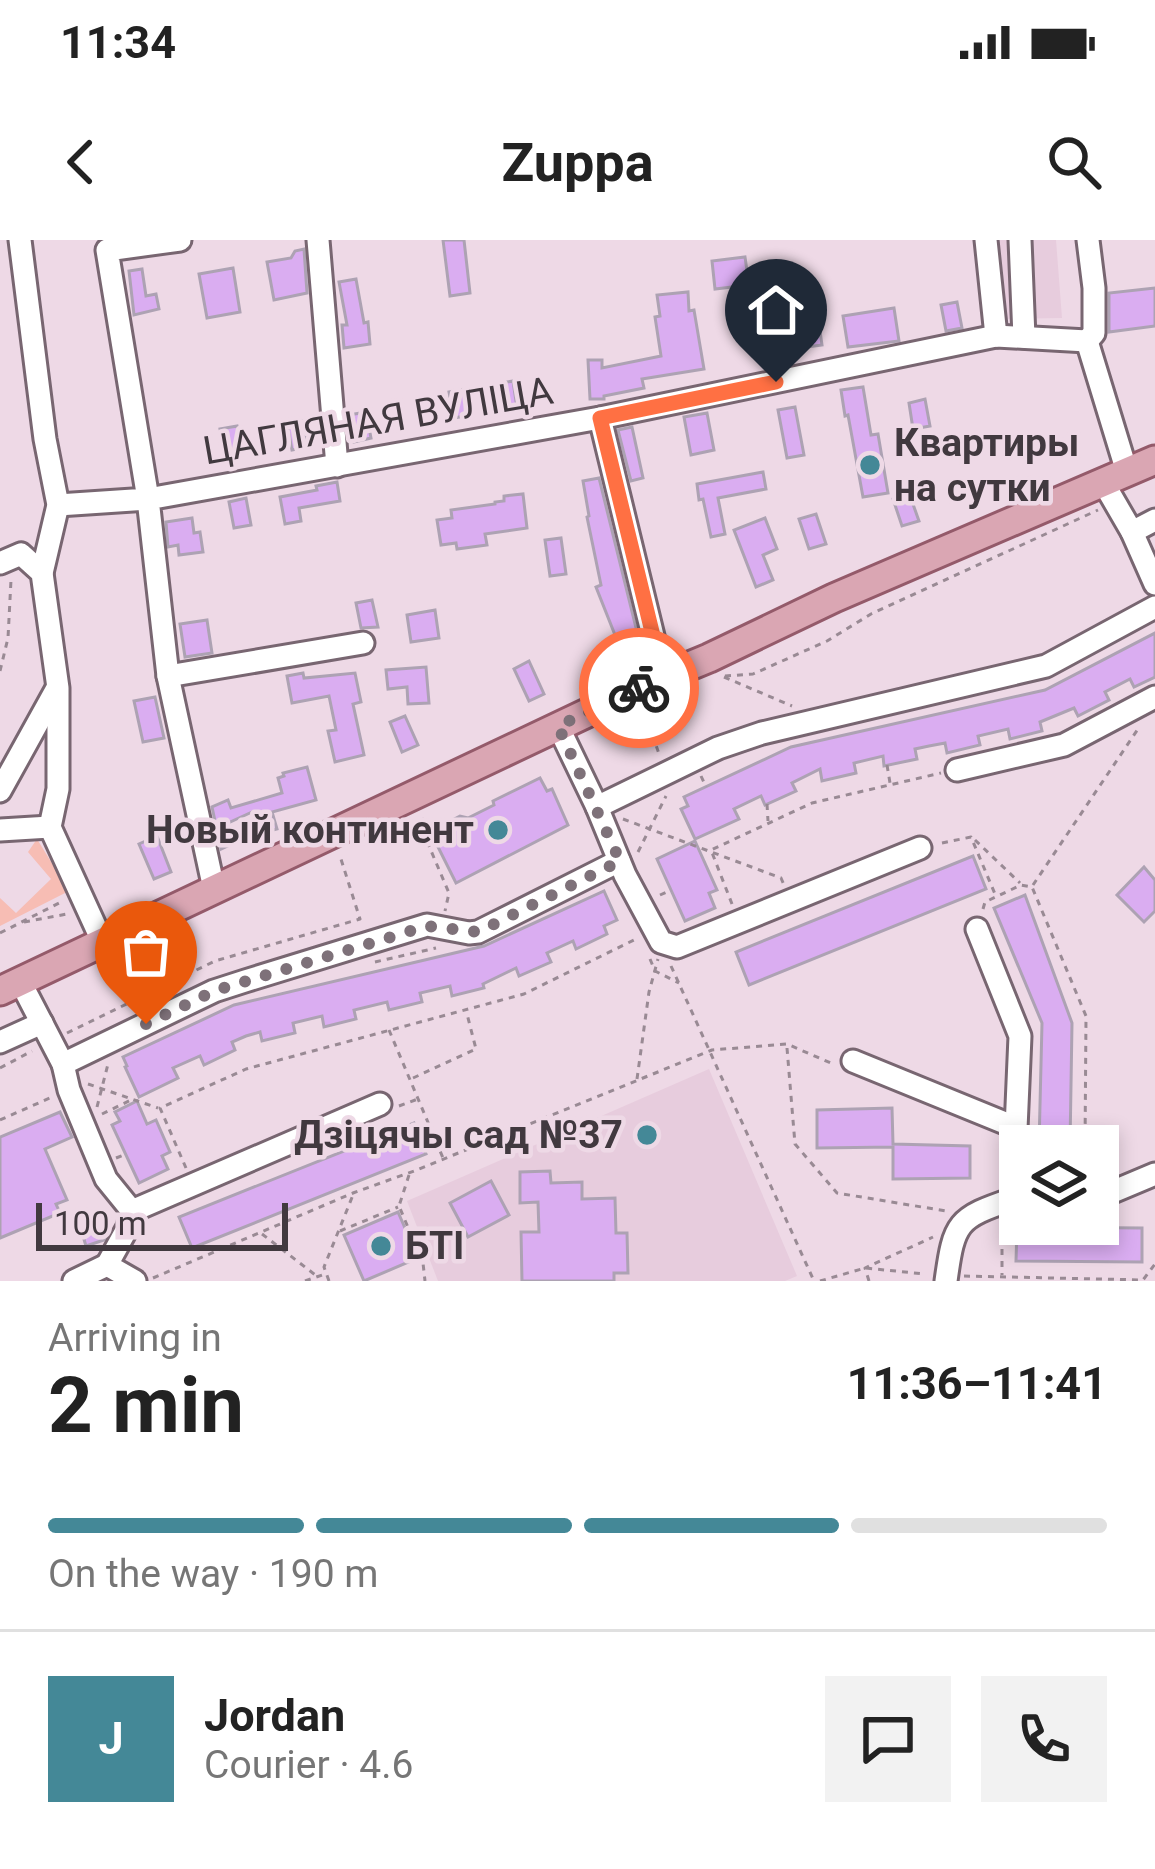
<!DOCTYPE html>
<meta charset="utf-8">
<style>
:root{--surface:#fff;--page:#f2f2f2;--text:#222;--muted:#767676;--line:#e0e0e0;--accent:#448897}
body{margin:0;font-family:Roboto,sans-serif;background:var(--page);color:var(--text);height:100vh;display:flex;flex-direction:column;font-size:45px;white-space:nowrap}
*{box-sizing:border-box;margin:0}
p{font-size:39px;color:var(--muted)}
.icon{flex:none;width:66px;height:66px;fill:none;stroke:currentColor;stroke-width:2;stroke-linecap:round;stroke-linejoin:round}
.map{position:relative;height:1041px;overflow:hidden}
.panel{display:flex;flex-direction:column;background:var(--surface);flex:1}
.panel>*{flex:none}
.tools{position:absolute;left:999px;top:885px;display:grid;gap:24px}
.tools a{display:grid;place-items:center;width:120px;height:120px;border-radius:0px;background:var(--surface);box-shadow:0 6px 18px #0003;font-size:60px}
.scale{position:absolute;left:36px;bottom:30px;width:252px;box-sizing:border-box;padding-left:12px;border:6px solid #41393f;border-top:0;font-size:33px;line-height:42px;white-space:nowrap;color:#41393f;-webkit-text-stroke:9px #eed9e6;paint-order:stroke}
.pin{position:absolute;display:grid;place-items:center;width:102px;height:102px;color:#fff;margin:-123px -51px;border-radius:50% 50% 50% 0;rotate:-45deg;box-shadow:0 0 12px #0007}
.pin .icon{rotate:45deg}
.courier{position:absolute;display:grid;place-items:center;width:120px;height:120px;margin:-60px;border:9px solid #ff7043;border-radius:50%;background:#fff;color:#222;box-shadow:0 3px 15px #0007}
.headline em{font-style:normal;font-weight:700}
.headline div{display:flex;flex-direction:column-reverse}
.headline{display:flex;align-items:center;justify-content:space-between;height:204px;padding:0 48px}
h1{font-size:78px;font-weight:700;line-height:90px}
.bar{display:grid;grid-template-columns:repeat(4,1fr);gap:18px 12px;align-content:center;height:144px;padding:0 48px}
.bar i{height:15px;border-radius:9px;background:var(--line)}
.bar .current{background:var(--accent)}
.bar p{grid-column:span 4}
.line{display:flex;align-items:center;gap:30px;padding:0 48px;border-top:3px solid var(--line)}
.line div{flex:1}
.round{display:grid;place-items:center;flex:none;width:126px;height:126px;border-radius:0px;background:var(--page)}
.status{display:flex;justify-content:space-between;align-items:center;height:84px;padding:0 60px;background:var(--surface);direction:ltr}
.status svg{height:33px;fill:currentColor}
header{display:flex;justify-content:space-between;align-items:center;height:156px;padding:0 48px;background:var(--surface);font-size:54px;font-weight:700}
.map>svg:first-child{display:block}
.built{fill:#e7ccdd}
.green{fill:#f7bdb4}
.building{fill:#daadf1;stroke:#ada2b3;stroke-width:3}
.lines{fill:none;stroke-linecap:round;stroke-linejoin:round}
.minor-casing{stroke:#786671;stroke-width:27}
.major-casing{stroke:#945a6a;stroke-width:33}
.path{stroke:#998a94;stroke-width:3;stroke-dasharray:6 6;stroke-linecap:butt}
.minor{stroke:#fff;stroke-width:21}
.major{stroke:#daa6b3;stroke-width:27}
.done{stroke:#7e7179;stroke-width:12;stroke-dasharray:0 21.6}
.route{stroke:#ff7043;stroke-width:15}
.poi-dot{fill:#448897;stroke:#eed9e6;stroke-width:4.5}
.labels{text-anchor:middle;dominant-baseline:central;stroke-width:9;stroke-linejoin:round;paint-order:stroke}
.street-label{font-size:39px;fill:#41393f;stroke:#eed9e6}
.poi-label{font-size:39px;font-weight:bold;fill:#41393f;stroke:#eed9e6;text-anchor:start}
</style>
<div class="status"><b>11:34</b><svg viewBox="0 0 49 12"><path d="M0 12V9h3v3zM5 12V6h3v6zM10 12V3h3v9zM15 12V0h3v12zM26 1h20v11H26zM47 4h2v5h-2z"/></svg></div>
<header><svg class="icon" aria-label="back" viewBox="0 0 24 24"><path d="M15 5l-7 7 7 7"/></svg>Zuppa<svg class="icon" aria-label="search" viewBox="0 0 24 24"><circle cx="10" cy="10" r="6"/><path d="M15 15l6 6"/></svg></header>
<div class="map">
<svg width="1155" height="1041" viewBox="0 0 1155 1041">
<rect width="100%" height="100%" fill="#eed9e6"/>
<!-- built -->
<g class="built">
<polygon points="993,0 1056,0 1062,78 999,79"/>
<polygon points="709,829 797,1036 785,1041 438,1041 407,961"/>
</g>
<!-- green -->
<polygon class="green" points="37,599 69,651 0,686 0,658 16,673 51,639 28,612"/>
<!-- building -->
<g class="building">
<polygon points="443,0 464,0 470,53 450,56"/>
<polygon points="304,9 307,53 274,60 267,22 291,18 295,11"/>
<polygon points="745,17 749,45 715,49 712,21"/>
<polygon points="233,28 240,72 207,78 199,34"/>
<polygon points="142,29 146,56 156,54 159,69 134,75 129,31"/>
<polygon points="356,39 364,83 368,82 370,104 344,108 342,85 347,85 339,42"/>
<polygon points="1155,48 1155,86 1109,92 1109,53"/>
<polygon points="688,52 689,71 694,70 704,129 642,139 644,148 604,156 604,159 590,159 588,120 602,120 602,128 661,116 655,77 660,76 657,55"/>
<polygon points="957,62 962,88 946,91 941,65"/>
<polygon points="894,68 899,101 848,107 843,76"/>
<polygon points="818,77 822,105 792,109 787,81"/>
<polygon points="513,141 517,168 501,171 496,144"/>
<polygon points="863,147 871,195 878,194 888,253 863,257 848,175 845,176 841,150"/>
<polygon points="465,149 470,175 454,178 449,152"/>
<polygon points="925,159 930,186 913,189 909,163"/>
<polygon points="795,167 804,215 787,218 778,170"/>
<polygon points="366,172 371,198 354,202 349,175"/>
<polygon points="707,173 714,210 691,215 684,177"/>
<polygon points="303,181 308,207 292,210 287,184"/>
<polygon points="237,186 242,213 225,216 220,189"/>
<polygon points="632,187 643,238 631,241 618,190"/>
<polygon points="763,232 766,249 718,258 725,294 711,297 703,259 699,260 697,244"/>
<polygon points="599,238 637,392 617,400 596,347 601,345 587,277 589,276 583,241"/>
<polygon points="337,242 340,261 299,268 301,281 285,284 280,257 317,250 316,246"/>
<polygon points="909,253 919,281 902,286 893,259"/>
<polygon points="523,254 527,288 485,294 487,305 457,309 456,303 441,305 437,280 452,278 451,270 495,264 495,262 504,261 504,256"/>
<polygon points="246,258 251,285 234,288 229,262"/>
<polygon points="816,274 826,304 809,309 799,279"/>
<polygon points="192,278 194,293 200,292 203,312 179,315 178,305 168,307 166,282"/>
<polygon points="765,278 777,309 763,315 773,340 756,347 734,290"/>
<polygon points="561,298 566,334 550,336 545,300"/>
<polygon points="372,360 378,387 361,388 356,363"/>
<polygon points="435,370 439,398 411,402 407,375"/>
<polygon points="207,380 212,413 185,417 180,384"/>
<polygon points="1155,393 1155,437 1134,447 1130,439 1105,452 1109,460 1078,476 1074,468 1040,482 1042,491 1010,499 1008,489 978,496 980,505 947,513 945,503 929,506 915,509 917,519 884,526 883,516 854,523 856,533 822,541 820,529 792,543 796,551 765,565 761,556 734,569 739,579 695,599 681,569 688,566 684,557 791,507 1045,450"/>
<polygon points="529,421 544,454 529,461 514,429"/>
<polygon points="426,427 429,463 408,464 407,447 388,449 386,430"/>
<polygon points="303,433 304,438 355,433 361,462 353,464 364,515 335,522 328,491 336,490 329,456 292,463 287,436"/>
<polygon points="155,457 164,498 143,502 134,461"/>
<polygon points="405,476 418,505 402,512 390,482"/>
<polygon points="307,527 316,560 272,572 277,589 258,594 252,572 226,584 234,603 221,609 212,567 228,560 231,568 282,553 278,538 284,536 283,533"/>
<polygon points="540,538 547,551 552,549 568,585 456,643 434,599 439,587 460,576 468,578 494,565 493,561"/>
<polygon points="157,596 171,632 154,639 139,604"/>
<polygon points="695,601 717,650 709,653 715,668 685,681 657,619"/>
<polygon points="973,616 986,649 749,745 736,712"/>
<polygon points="1144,627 1155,640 1155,671 1144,682 1117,655"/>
<polygon points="604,651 617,680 604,686 607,694 576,709 573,701 547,713 551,722 519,736 516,728 483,744 484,748 452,756 450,746 420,753 422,762 389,770 387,762 354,770 356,779 324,787 322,776 293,783 295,793 262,801 260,792 246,796 232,802 235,810 204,825 200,816 173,828 178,838 139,857 125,827 127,826 123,817 234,765 484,706"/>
<polygon points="1025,655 1072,783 1070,906 1039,906 1042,783 994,668"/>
<polygon points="137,861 147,884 156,880 170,912 162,916 168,929 139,943 112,885 120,881 115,872"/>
<polygon points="892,868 893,904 970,906 970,938 893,939 893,907 817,908 817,870"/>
<polygon points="60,872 72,897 45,909 67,960 56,964 60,973 0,998 0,897"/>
<polygon points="414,883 426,914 192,1008 179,977"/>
<polygon points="550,931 551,943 582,942 582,959 615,958 616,993 627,993 628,1033 614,1033 614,1041 522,1041 521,992 539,992 538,962 520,963 520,932"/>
<polygon points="491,941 509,975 468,997 450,963"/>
<polygon points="398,972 418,1018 364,1041 344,995"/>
<polygon points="102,979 107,995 104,1000 86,1006 80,986"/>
<polygon points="1017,987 1142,988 1142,1022 1016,1021"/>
</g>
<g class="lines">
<defs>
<g id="minor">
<polyline points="20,0 45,199 58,265 42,333"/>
<polyline points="318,0 337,226"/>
<polyline points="986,0 996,96"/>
<polyline points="1020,0 1024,97"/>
<polyline points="1087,101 1127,232"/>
<polyline points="1087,101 1094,93 1094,48 1088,0"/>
<polyline points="600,178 663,437"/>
<polyline points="1103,242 1132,292 1155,344"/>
<polyline points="58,265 148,259 107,10 180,0"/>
<polyline points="1132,292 1155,280"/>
<polyline points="0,323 21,314 42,333 58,448 58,549 50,587 102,701"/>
<polyline points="168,436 363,403"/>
<polyline points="558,486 597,567 625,635 661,702 677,707 920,608"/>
<polyline points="957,530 1064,505 1155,457"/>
<polyline points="0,551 57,448"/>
<polyline points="597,567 718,508 762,493 1046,426 1155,367"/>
<polyline points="0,590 50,587"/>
<polyline points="214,649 168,436 148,259 600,178 996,96 1087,101"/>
<polyline points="20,741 63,824 69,850 106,939 132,971 380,864"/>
<polyline points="0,802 42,783"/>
<polyline points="853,821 1015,887"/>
<polyline points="63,824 214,751 245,741 427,685 469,693 478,692 619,621"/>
<polyline points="1098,958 1155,934"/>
<polyline points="132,971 128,987 107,1025 135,1041"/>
<polyline points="74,1041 107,1025"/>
<path d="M946 1041C954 982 957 978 1013 959L1020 796 977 689"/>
</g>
<polyline id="major" points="0,751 663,437 709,418 834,358 1155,220"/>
</defs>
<!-- minor casing -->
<use href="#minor" class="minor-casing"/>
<!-- major casing -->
<use href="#major" class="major-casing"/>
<!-- path -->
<g class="path">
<polyline points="0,431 8,398 11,340"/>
<polyline points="725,436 753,434 827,401 871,374 1098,270"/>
<polyline points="724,437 792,466"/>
<polyline points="645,472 659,514"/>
<polyline points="887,525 890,543"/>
<polyline points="701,536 706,547"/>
<polyline points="767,564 768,581"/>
<polyline points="422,578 426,599 449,653 445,671"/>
<polyline points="623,579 781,638 784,645"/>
<polyline points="975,600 1020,643"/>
<polyline points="942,603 971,597 995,654"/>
<polyline points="638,612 666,556"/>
<polyline points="1033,645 1138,489"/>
<polyline points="660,655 671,650"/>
<polyline points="732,664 711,610 812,563 941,533"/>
<polyline points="983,669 985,662 1021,645 1032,647 1086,776 1085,906"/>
<polyline points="24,682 67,674"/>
<polyline points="0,693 63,661"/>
<polyline points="650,719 655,731 679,743"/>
<polyline points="375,722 436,708"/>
<polyline points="671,726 814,1041"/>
<polyline points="389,790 443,918"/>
<polyline points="67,793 215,721 360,679 340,616"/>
<polyline points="787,808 795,904 837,953 946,971"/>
<polyline points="0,828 32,811"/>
<polyline points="413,838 476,809 467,774"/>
<polyline points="637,839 649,752 658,719"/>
<polyline points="88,844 158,868"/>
<polyline points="399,866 418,859"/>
<polyline points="97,867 108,824"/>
<polyline points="102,874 131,860"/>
<polyline points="0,880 52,857"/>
<polyline points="116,918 126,914"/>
<polyline points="186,928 160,868 246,829 524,754 636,699"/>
<polyline points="409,935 399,966 423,1023 425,1041"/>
<polyline points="1002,985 1002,1035"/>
<polyline points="340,991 398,967"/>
<polyline points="262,994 318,1037"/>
<polyline points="964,1036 1143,1040 1155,1024"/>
<polyline points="153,1038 353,953 414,931 712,810 787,804 833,824"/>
<polyline points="305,1041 325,1034"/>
<polyline points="329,1041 324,1027 353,955"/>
<polyline points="820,1041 865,1028 925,1034"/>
<polyline points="869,1041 865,1028 933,997"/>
</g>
<!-- minor -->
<use href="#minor" class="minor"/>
<!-- major -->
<use href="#major" class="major"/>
</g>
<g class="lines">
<!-- done -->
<polyline class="done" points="146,784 214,751 427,686 478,692 620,621 558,486 639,448"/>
<!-- route -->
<polyline class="route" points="639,448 663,437 600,178 776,142"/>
</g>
<!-- markers -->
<g class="poi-dot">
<circle cx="870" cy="225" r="12"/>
<circle cx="498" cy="590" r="12"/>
<circle cx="647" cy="895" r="12"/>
<circle cx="381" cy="1006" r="12"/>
</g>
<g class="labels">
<!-- street labels -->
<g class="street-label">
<text transform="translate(378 181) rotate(-10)">ЦАГЛЯНАЯ ВУЛІЦА</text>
</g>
<!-- poi labels -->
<g class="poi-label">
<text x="894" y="203">Квартиры<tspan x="894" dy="45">на сутки</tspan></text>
<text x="474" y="590" text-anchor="end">Новый континент</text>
<text x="623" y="895" text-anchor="end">Дзіцячы сад №37</text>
<text x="405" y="1006">БТІ</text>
</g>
</g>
</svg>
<div class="tools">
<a><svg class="icon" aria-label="layers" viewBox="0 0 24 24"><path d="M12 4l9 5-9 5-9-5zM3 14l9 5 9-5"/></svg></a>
</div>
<div class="scale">100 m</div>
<div class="pin" style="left:146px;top:784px;background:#ea580c"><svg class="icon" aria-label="bag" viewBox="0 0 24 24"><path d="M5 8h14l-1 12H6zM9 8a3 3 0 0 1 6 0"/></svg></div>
<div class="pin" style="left:776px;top:142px;background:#1f2937"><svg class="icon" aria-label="home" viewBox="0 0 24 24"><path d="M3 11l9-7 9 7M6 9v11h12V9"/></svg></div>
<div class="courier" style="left:639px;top:448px"><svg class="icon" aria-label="bike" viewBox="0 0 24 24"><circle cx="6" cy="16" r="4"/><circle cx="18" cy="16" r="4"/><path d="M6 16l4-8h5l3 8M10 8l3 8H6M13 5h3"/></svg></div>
</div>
<section class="panel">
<div class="headline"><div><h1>2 min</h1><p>Arriving in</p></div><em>11:36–11:41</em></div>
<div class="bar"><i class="current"></i><i class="current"></i><i class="current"></i><i></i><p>On the way · 190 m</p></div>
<div class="line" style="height:216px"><b class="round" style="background:var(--accent);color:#fff">J</b><div><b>Jordan</b><p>Courier · 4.6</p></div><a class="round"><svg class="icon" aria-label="chat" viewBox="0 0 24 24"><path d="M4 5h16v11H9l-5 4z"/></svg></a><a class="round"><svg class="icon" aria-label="phone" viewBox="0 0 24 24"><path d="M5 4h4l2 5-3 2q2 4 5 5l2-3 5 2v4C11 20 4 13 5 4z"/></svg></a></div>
</section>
